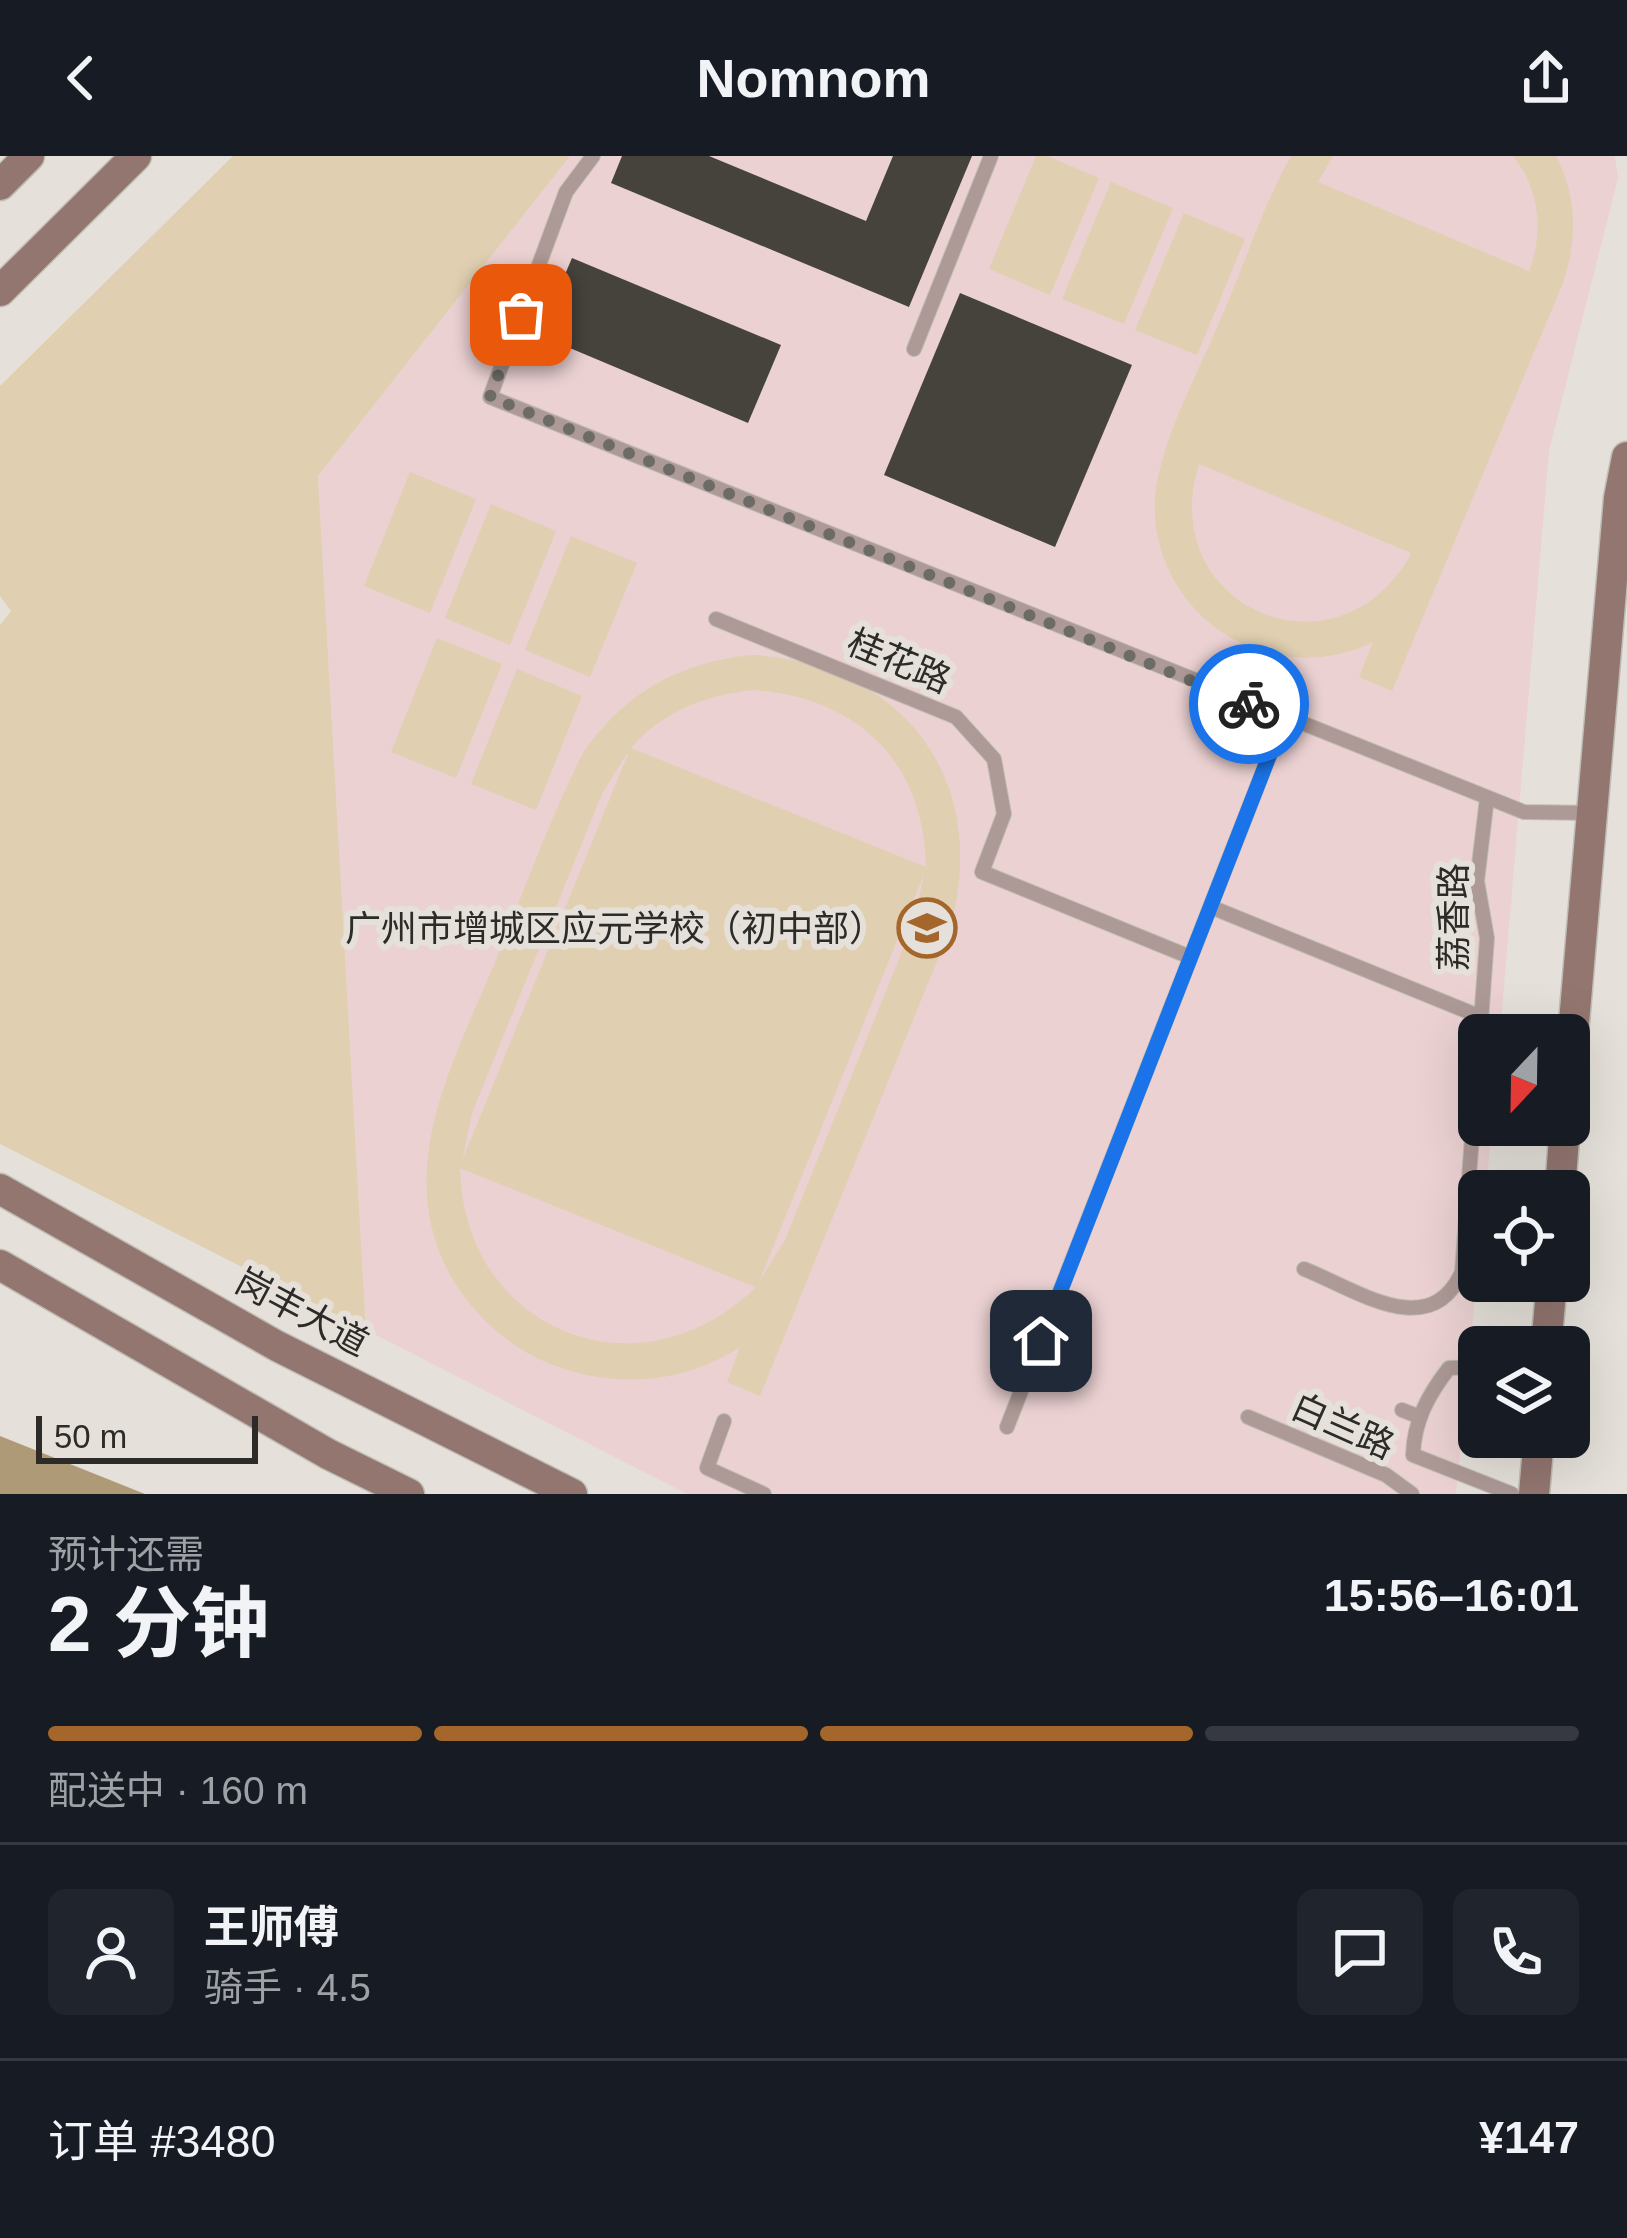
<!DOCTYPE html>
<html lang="zh">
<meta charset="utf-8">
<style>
:root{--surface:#171b24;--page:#20242c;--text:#f1f3f6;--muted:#9ea1a6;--line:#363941;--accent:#a4662b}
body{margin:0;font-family:Helvetica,"Noto Sans SC",sans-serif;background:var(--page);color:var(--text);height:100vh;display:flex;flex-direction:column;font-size:45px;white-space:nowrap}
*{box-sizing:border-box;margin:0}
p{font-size:39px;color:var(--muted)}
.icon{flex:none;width:66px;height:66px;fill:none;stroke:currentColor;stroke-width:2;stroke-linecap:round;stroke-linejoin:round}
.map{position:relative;height:1338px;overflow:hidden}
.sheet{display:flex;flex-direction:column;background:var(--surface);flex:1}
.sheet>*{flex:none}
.needle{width:78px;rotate:202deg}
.controls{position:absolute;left:1458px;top:858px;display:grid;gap:24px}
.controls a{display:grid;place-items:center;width:132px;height:132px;border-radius:18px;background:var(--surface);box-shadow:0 12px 48px #0002;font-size:60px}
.scale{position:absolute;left:36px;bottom:30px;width:222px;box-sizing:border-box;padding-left:12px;border:6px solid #2c2b28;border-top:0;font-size:33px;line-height:42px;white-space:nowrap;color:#2c2b28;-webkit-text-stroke:9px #e5e1da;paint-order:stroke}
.pin{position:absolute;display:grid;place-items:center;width:102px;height:102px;color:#fff;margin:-51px;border-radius:24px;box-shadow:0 6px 18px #0006}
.courier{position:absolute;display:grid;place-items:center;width:120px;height:120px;margin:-60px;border:9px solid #1a73e8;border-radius:50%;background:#fff;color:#222;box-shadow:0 3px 15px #0007}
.summary em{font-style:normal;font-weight:700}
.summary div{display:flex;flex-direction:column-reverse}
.summary{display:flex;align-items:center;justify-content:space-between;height:204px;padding:0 48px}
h1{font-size:78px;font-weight:700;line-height:90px}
.bar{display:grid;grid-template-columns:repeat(4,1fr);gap:18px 12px;align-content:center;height:144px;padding:0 48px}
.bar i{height:15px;border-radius:9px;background:var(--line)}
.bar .current{background:var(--accent)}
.bar p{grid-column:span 4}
.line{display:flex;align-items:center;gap:30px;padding:0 48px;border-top:3px solid var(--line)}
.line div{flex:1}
.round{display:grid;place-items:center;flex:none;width:126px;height:126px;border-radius:18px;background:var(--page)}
header{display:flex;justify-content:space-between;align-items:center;height:156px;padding:0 48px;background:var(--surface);font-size:54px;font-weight:700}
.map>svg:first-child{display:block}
.industrial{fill:#ebd1d2}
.green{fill:#e0cfb1;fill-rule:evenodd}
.forest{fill:#ae9a76}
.building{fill:#46433d}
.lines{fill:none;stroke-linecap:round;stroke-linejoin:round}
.lane-casing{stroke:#c0bdb6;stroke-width:16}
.secondary-casing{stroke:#c0bdb6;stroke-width:33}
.lane{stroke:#ad9995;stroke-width:14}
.secondary{stroke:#937670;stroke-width:30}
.done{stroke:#6d6b66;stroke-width:12;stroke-dasharray:0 21.6}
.route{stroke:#1a73e8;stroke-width:15}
.labels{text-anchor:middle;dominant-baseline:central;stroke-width:12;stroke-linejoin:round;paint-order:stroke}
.street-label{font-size:36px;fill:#2c2b28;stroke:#e5e1da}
.poi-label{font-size:36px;fill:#2c2b28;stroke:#e5e1da;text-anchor:end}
</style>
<header><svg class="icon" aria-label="back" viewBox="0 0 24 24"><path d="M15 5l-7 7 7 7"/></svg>Nomnom<svg class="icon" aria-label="share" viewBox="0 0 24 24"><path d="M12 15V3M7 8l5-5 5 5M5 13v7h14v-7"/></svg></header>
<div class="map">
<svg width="1627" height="1338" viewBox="0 0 1627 1338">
<rect width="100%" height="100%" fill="#e5e1da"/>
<!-- industrial -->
<polygon class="industrial" points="570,0 1615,0 1618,22 1549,295 1500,879 1479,879 1479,969 1492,969 1486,1035 1479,1035 1479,1103 1456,1338 687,1338 366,1174 318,320"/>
<!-- green -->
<g class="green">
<polygon points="233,0 570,0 318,320 366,1174 0,988 0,469 11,455 0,440 0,230"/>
<polygon points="1036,0 1047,0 1099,22 1050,139 989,113"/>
<path d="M1291 0H1333L1318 26 1529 115C1544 77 1540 33 1513 0H1556C1578 42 1577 83 1563 127L1392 535 1359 521 1373 486C1329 508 1276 507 1233 483 1176 452 1144 384 1158 321 1170 266 1201 211 1222 160 1245 107 1263 50 1291 0ZM1199 308 1411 397V398C1338 530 1154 452 1199 308Z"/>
<polygon points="1111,26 1173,52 1124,168 1062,143"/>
<polygon points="1184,57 1245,83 1197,199 1135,174"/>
<polygon points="410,316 476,343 430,457 364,430"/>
<polygon points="491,348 556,375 510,489 445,462"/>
<polygon points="571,380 637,407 590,521 525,494"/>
<polygon points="437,482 502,508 456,622 391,596"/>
<path d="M752 499C906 507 994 629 948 778L760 1240 727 1226 740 1191C682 1229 611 1233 548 1207 509 1191 475 1160 453 1124 389 1014 456 902 499 797 526 729 551 660 584 595 627 536 679 506 752 499ZM753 534C857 541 924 605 926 711L631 592C663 555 706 539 753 534ZM627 597 628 598 462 1005 472 957 602 638ZM924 718 914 766 785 1084 759 1126ZM460 1012 755 1131V1132C638 1245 464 1175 460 1012Z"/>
<polygon points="517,513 582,540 536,654 471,628"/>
</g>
<!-- forest -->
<polygon class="forest" points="0,1280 145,1338 0,1338"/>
<!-- building -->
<g class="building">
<polygon points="622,0 709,0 866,65 893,0 972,0 909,151 611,27"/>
<polygon points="572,102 781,189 748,267 539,179"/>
<polygon points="960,137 1132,209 1055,391 884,319"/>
</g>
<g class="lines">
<defs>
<g id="lane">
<polyline points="593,0 566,36 490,241 1524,656 1592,657"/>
<polyline points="914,193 991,0"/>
<polyline points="716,463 956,561 994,603 1004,658 982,716 1190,801"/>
<polyline points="1211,751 1481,861"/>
<polyline points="1480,879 1487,782 1477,725 1487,642"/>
<path d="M1304 1113C1357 1134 1430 1187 1462 1116L1479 886"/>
<path d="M1479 1211 1449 1212C1428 1239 1414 1265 1413 1299L1512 1338"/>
<polyline points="1402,1254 1420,1261"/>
<polyline points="1248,1261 1386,1319 1412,1338"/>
<polyline points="724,1265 707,1312 764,1338"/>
<polyline points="1007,1271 1284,562"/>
</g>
<g id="secondary">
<polyline points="0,29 29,0"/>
<polyline points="0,135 136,0"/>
<polyline points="1569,925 1619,342 1627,301"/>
<polyline points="0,1033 277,1190 572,1338"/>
<polyline points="1560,1035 1565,969"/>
<polyline points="0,1109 328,1298 409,1338"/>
<polyline points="1546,1191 1552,1125"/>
<polyline points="1534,1338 1539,1281"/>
</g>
</defs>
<!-- lane casing -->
<use href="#lane" class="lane-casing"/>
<!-- secondary casing -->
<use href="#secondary" class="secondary-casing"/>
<!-- lane -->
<use href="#lane" class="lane"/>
<!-- secondary -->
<use href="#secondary" class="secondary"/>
</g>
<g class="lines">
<!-- done -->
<polyline class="done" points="521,159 490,241 1249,548"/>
<!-- route -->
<polyline class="route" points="1041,1185 1284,562 1249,548"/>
</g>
<!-- icons -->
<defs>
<symbol id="school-ring" viewBox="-11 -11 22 22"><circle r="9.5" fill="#e5e1da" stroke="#a4662b" stroke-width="1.5"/><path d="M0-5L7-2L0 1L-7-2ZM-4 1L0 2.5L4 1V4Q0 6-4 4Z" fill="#a4662b"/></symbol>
</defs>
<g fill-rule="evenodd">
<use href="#school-ring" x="894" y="739" width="66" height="66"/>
</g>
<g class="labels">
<!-- street labels -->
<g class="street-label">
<text transform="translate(899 505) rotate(23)">桂花路</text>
<text transform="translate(1453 761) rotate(-90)">荔香路</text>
<text transform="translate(302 1156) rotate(28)">岗丰大道</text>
<text transform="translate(1343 1270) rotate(24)">白兰路</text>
</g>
<!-- poi labels -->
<g class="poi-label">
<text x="885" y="772">广州市增城区应元学校（初中部）</text>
</g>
</g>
</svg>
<div class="controls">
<a><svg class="needle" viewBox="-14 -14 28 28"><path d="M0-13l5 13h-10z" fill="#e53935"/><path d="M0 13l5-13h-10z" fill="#9ea1a6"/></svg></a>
<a><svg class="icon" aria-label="locate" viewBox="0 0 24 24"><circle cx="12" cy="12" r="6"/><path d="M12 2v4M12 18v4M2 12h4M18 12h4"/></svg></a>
<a><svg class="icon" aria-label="layers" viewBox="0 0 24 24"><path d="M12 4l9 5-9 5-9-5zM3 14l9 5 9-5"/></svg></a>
</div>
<div class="scale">50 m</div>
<div class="pin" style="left:521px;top:159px;background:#ea580c"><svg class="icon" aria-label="bag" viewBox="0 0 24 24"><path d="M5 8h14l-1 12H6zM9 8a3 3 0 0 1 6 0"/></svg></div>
<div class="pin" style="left:1041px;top:1185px;background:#1f2937"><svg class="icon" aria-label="home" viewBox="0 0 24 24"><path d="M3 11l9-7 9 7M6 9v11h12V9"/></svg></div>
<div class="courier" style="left:1249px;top:548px"><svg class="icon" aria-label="bike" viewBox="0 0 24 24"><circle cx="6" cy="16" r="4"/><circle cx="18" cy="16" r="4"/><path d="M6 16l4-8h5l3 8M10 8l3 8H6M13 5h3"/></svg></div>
</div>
<section class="sheet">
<div class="summary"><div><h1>2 分钟</h1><p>预计还需</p></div><em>15:56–16:01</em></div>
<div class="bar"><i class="current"></i><i class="current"></i><i class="current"></i><i></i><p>配送中 · 160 m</p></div>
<div class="line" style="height:216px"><a class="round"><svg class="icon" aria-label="person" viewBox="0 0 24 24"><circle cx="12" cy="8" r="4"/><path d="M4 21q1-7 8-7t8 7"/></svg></a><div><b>王师傅</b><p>骑手 · 4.5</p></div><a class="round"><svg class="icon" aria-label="chat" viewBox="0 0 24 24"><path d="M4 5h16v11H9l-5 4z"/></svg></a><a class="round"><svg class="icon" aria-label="phone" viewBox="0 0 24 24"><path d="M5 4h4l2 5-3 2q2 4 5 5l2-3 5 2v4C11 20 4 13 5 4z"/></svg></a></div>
<div class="line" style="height:156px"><div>订单 #3480</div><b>¥147</b></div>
</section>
